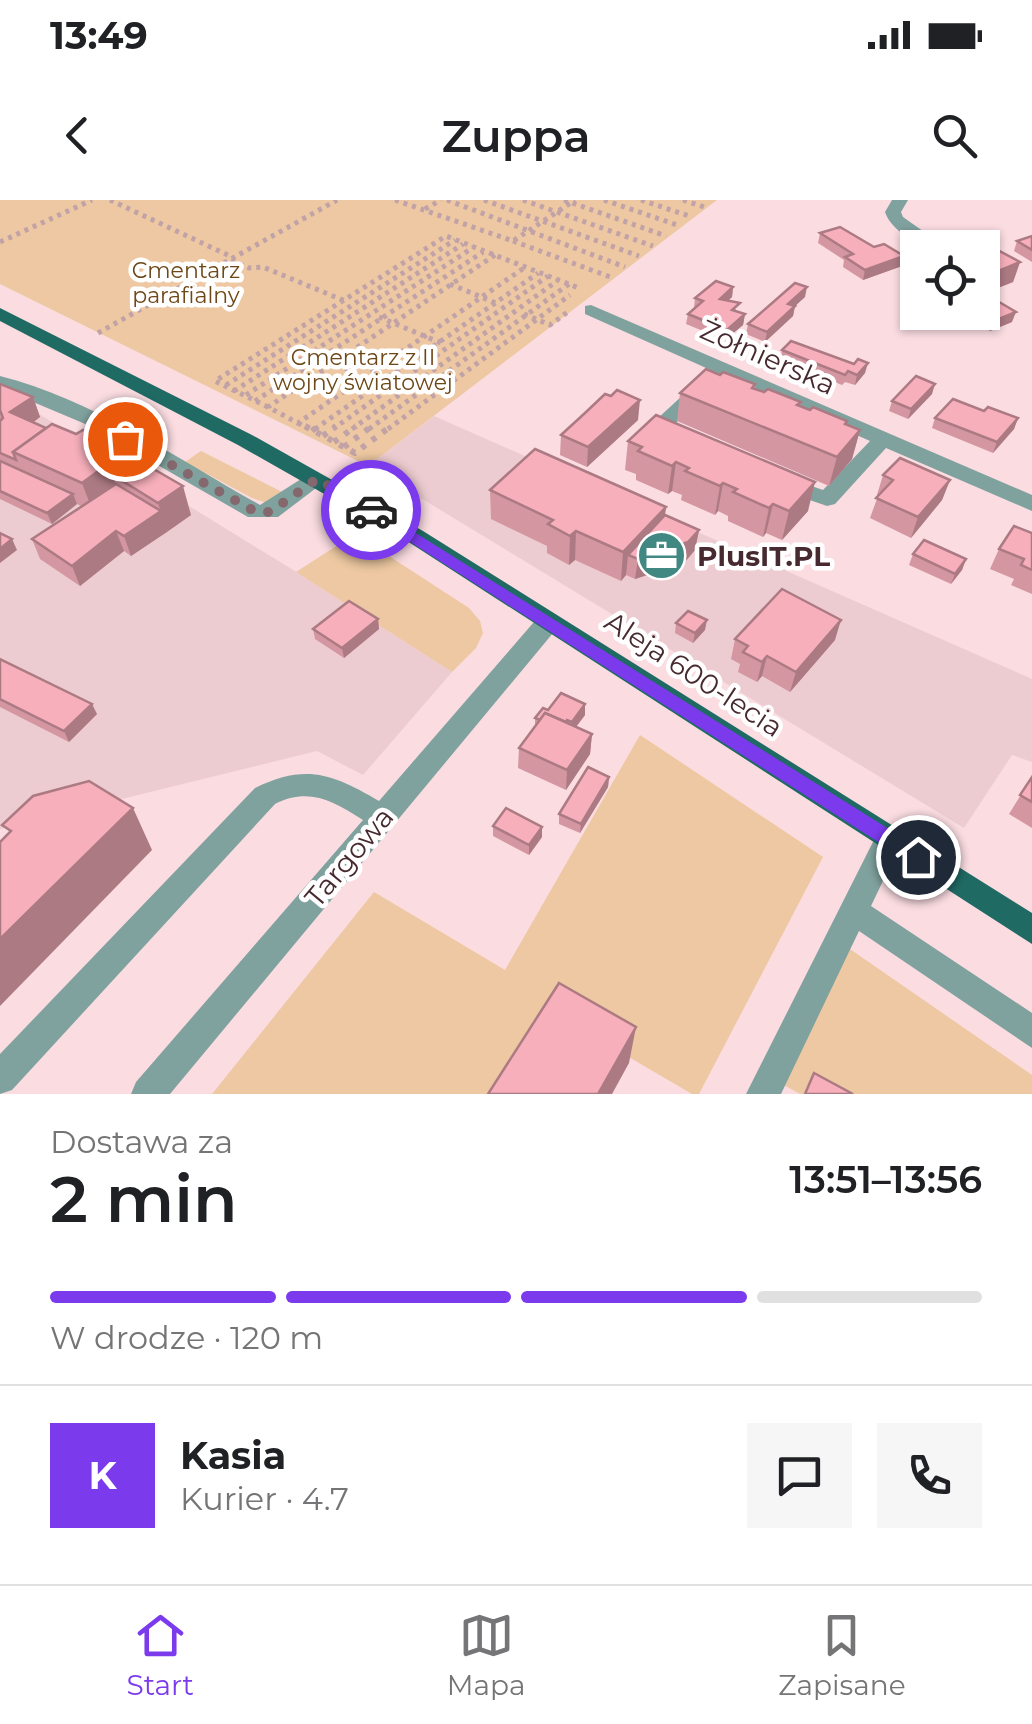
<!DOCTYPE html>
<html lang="pl">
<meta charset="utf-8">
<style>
:root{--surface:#fff;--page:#f6f6f6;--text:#202124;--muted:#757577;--line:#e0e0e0;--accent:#7c3aed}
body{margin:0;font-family:Montserrat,sans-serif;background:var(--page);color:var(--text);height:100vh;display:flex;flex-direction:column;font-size:38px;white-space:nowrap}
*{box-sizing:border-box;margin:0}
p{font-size:32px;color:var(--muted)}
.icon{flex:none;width:55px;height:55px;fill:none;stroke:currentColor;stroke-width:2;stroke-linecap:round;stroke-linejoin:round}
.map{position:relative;height:894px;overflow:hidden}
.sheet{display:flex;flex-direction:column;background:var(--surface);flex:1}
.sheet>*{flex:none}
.buttons{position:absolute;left:900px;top:30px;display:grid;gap:20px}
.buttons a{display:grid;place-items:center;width:100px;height:100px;border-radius:0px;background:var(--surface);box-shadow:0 2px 8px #0004;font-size:50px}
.pin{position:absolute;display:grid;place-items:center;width:85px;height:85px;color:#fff;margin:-42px;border:5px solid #fff;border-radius:50%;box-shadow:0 2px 10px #0007}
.courier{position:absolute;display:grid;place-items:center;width:100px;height:100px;margin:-50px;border:8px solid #7c3aed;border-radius:50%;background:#fff;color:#222;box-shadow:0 2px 12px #0007}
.summary em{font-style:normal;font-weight:600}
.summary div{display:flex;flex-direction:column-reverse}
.summary{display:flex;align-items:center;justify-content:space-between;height:170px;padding:0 50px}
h1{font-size:65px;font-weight:600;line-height:75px}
.bar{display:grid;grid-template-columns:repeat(4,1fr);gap:15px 10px;align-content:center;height:120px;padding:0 50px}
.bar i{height:12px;border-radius:8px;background:var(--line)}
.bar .on{background:var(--accent)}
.bar p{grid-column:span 4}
.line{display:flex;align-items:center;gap:25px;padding:0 50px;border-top:2px solid var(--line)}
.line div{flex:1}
.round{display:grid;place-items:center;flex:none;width:105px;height:105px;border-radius:0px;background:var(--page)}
.status{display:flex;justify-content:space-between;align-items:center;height:70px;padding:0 50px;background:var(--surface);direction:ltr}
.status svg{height:28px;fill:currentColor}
header{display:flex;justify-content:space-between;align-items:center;height:130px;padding:0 50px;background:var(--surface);font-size:45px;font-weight:600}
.tabs{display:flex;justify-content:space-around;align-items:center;height:140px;border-top:2px solid var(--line);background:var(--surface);font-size:28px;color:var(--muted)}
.tabs a{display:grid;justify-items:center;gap:5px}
.tabs .on{color:var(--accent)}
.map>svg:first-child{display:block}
.built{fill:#edccd1}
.green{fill:#edc8a2}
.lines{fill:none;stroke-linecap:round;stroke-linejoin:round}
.path-far1{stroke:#c0a2a7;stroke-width:5;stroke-dasharray:4 5;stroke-linecap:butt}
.path{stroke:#c0a2a7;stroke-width:6;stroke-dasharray:5 8;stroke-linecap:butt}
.minor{fill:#80a29e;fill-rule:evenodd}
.major{fill:#206a64;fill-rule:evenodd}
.wall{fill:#d496a1}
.shaded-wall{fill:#ac7a83}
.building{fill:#f6afbb;stroke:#ac7a83;stroke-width:2.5}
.route{fill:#7c3aed}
.done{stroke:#85686d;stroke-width:10;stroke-dasharray:0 18}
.labels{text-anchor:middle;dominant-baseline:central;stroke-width:9;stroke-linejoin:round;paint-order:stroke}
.far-park-label{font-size:22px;fill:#6e4717;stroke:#fff}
.street-label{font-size:28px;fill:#462a2f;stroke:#fff}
.poi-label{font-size:28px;font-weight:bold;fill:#462a2f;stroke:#fff;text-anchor:start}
</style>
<div class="status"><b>13:49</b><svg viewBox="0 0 49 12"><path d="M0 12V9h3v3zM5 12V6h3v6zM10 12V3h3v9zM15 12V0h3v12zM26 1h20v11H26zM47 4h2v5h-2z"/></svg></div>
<header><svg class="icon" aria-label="back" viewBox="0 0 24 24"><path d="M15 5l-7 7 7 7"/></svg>Zuppa<svg class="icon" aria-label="search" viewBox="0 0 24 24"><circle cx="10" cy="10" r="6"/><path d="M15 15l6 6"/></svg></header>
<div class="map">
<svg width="1032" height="894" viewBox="0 0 1032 894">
<rect width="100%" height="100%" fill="#fadce1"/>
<!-- built -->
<g class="built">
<polygon points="0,190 290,368 452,472 363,575 317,551 0,629"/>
<polygon points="434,216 1032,479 1032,562 1012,555 964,628 368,266"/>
</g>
<!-- green -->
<g class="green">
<polygon points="0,0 717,0 368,266 0,84"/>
<polygon points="201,251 288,295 267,303 252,298 185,262"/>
<polygon points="355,334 469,408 480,421 483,433 476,448 452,472 296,372"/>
<polygon points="640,535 823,657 699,894 692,894 545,808 491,894 212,894 374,692 505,770"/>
<polygon points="847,747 1032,875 1032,894 800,894 782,884"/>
</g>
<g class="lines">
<!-- path-far1 -->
<g class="path-far1">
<polyline points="110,0 232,57"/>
<polyline points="395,0 513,41 575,0"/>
<polyline points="447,0 625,67"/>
<polyline points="484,0 639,56"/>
<polyline points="523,0 653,46"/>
<polyline points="564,0 666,36"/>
<polyline points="604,0 680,26"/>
<polyline points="641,0 692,17"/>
<polyline points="683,0 704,7"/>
<polyline points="425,9 441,0"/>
<polyline points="513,41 613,78"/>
<polyline points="0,42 92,0"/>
<polyline points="495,55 268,207 298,223 524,68"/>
<polyline points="231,60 249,68 263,67 345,101"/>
<polyline points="450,84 498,104"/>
<polyline points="524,114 550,125 569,111"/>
<polyline points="379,117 441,143"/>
<polyline points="98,133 337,0"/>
<polyline points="321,156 381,186"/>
<polyline points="226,185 455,40"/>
<polyline points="234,191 463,44"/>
<polyline points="246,195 474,47"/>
<polyline points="255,201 483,52"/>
<polyline points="268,207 215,181 446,36 579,88"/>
<polyline points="298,223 309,229"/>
<polyline points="315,229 538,73"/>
<polyline points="333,229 548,76"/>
<polyline points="352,229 557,81"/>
<polyline points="369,229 569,84"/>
<polyline points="388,229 570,95"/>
</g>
<!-- path -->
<g class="path">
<polyline points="305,226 355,253 391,226"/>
<polyline points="312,231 318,226"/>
<polyline points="323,236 336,226"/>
<polyline points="334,242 356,226"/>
<polyline points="344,247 372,226"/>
</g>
<!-- minor -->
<g class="minor">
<path d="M892 0H908L901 12 903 17 947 48C925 48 893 35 885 12Z"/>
<polygon points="591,105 1032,295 1032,311 886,248 835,304 827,306 775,288 772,283 775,278 783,276 823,290 870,241 585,114 585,106"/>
<path d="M0 176C94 200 176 258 260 305L309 274 317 272 328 279 278 317H248L90 226 0 188Z"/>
<polygon points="702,182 712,188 675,224 692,239 689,244 682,245 661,238 654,223 657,219 695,184"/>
<path d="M549 412 561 421 558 427 170 894H131L136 882 363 620C333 601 309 587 275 604L12 890 0 894V854L255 588C306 563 333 574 379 601L540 415Z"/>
<polygon points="889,627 899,630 903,639 871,706 1032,813 1032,848 859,731 781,894 746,894 879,630"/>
</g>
<!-- major -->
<polygon class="major" points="0,108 252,235 423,331 1032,713 1032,744 407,341 238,245 0,121"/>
</g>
<!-- wall -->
<g class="wall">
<polygon points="820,33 902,66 863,80 843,67 844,60 818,43"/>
<polygon points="1032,36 1032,62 1014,51 1017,41"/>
<polygon points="982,48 1020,62 1013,82 985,93 982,92"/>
<polygon points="733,87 732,97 728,101 738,112 745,114 743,125 725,140 686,124 688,114 694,108 695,98"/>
<polygon points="805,97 795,106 793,116 765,142 746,134 748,124"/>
<polygon points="965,112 982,112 1012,122 990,131 964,116"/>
<polygon points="782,150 865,173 855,185 845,182 842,185 780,160"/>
<polygon points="720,175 755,184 755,188 764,192 801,202 800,206 860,230 852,259 829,286 677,221 680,193"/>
<polygon points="0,184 33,197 40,217 33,223 132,263 191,315 131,356 124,351 80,386 40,359 32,339 81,306 77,304 52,324 0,299"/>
<polygon points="932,194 908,219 889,211 892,201"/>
<polygon points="984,211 1018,218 1014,229 993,253 932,228 935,218"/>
<polygon points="638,220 587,267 560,255 561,235"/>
<polygon points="628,241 808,311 782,340 766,333 763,337 728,321 728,316 718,311 715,315 681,300 682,295 672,291 668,294 636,280 636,274 625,270"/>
<polygon points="883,275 950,280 942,300 911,338 870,318 878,296 877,295"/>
<polygon points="490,290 666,307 665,315 699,330 695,350 684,363 635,379 626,375 621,381 575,360 569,365 547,353 547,346 491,319"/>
<polygon points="1032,333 1032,394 1011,385 1014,379 990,369 999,349"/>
<polygon points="913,354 966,359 962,370 951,384 909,365"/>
<polygon points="378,419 379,429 344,458 315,439 313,429"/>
<polygon points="676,423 705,430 693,443 675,433"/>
<polygon points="735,439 835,440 790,492 762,476 757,482 738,472 740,464 731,459"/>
<polygon points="0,459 97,514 69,542 0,507"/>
<polygon points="585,504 585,515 576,527 592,534 590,554 566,590 518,568 519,548 535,526 535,518"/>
<polygon points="609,577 608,587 580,633 559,624 559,614"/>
<polygon points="1032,577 1032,628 1009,614"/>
<polygon points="493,626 542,637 529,655 493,636"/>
</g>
<!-- shaded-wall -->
<g class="shaded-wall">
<polygon points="904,56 902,66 863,80 865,70"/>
<polygon points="1020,62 1013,82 985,93 991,74"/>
<polygon points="733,87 732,97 718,109 720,99"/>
<polygon points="807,87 805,97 786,114 788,104"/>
<polygon points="795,106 793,116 765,142 767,132"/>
<polygon points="1016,112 1012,122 990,131 994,121"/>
<polygon points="745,114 743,125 725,140 727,130"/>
<polygon points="868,163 865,173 855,185 857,175"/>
<polygon points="935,184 932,194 908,219 911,209"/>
<polygon points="33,197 40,217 18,233 10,212"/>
<polygon points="640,200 638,220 587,267 588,247"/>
<polygon points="1018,218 1014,229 993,253 997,242"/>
<polygon points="860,230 852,259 829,286 837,257"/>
<polygon points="128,249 137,278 113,275 118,292 93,312 82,283"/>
<polygon points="676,262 672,291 668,294 672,266"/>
<polygon points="950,280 942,300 911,338 918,317"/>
<polygon points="815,282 808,311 782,340 789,311"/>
<polygon points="723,283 718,311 715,315 720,286"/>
<polygon points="183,286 191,315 167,332 158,303"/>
<polygon points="73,294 77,304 52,324 47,313"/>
<polygon points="773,304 766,333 763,337 769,308"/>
<polygon points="666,307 662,335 699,330 695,350 684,363 635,379 638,359 628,355 626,375 621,381 623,352"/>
<polygon points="161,311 167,332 131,356 124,336"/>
<polygon points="116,331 124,351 80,386 72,366"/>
<polygon points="576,331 575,360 569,365 570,336"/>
<polygon points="12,339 17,350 0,363 0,349"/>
<polygon points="966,359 962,370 951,384 955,374"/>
<polygon points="378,419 379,429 344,458 342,448"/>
<polygon points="707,420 705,430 693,443 695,433"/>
<polygon points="841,420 835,440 790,492 796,472"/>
<polygon points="767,456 762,476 757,482 762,462"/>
<polygon points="92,504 97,514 69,542 64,531"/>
<polygon points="585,504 585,515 572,532 572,522"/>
<polygon points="592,534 590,554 566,590 567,570"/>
<polygon points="609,577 608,587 580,633 581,624"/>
<polygon points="133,608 152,650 0,806 0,739"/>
<polygon points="542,627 542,637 529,655 529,645"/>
<polygon points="636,827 629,863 612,894 598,894"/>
</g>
<!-- building -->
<g class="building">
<polygon points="840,27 874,47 884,44 904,56 865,70 845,57 853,54 820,33"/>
<polygon points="1032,36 1032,50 1017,41"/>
<polygon points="979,40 1020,62 991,74 982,69 982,48 958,48"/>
<polygon points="716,81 733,87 720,99 740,103 732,110 745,114 727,130 688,114 703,101 695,98"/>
<polygon points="795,83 807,87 788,104 795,106 767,132 748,124"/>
<polygon points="989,96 1016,112 994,121 979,112 982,112 982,99"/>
<polygon points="791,141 854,164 858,159 868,163 857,175 848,171 845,175 782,150"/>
<polygon points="706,169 720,175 723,172 755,184 752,188 764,192 768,189 801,202 797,205 810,210 813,207 847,221 845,224 860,230 837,257 680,193"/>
<polygon points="916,176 935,184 911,209 892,201"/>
<polygon points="0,184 33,197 10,212 46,228 13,252 16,260 0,253 0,221 3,218 0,210"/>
<polygon points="617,190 640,200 588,247 561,235 585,213 605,194 611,196"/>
<polygon points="953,199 984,211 988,207 1018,218 997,242 935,218"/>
<polygon points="656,215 815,282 789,311 773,304 769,308 733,292 737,289 723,283 720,286 685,271 689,268 676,262 672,266 638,251 642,247 628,241"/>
<polygon points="52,224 76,234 83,230 128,249 82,283 13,252"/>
<polygon points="535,249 666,307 623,352 576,331 570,336 548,324 553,320 490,290"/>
<polygon points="900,258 950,280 918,317 876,298 893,280 883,275"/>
<polygon points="138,260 183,286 158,303 113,275"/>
<polygon points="0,261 73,294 47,313 0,291"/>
<polygon points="116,284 161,311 124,336 116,331 72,366 32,339"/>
<polygon points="665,315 699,330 688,342 638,359 628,355"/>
<polygon points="1014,326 1032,333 1032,370 1021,365 1024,359 999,349"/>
<polygon points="0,333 12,339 0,349"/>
<polygon points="924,340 966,359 955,374 913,354"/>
<polygon points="782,389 841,420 796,472 767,456 762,462 743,452 748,446 735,439"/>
<polygon points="349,401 378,419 342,448 313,429"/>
<polygon points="688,411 707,420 695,433 676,423"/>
<polygon points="0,459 92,504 64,531 0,499"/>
<polygon points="561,493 585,504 572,522 567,520 566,522 545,513 540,520 535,518 543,508 548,510"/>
<polygon points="545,513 592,534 567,570 519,548"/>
<polygon points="588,567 609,577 581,624 559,614"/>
<polygon points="1032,577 1032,602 1020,595"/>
<polygon points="89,581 133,608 0,739 0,642 11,631 2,625 33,596"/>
<polygon points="506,608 542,627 529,645 493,626"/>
<polygon points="559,783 636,827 598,894 488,894"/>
<polygon points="814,873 853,894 805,894"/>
</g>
<!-- route -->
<polygon class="route" points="371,305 924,651 924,663 911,663 365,313 363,310"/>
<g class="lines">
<!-- done -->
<polyline class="done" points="125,239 256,312 270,312 317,279 371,310"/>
</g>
<!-- icons -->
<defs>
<symbol id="office-disc" viewBox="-11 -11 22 22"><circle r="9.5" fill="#418882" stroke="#fff"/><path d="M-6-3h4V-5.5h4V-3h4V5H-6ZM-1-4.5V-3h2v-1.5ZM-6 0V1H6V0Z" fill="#fff"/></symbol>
</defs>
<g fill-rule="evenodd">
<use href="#office-disc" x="634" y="328" width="55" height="55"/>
</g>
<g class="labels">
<!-- far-park labels -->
<g class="far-park-label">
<text x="186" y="70">Cmentarz<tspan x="186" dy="25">parafialny</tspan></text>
<text x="363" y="157">Cmentarz z II<tspan x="363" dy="25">wojny światowej</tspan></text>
</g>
<!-- street labels -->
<g class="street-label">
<text transform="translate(768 157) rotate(24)">Żołnierska</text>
<text transform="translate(694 474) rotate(33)">Aleja 600-lecia</text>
<text transform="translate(349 657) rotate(-50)">Targowa</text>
</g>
<!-- poi labels -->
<g class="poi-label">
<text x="697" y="356">PlusIT.PL</text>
</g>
</g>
</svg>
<div class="buttons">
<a><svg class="icon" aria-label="locate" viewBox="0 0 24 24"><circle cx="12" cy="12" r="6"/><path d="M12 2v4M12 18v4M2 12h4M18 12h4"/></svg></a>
</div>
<div class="pin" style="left:125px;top:239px;background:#ea580c"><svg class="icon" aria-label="bag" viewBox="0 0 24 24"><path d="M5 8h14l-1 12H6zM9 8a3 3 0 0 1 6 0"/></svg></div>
<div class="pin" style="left:918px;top:657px;background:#1f2937"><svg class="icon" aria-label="home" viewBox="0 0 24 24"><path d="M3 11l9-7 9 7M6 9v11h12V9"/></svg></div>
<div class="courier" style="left:371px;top:310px"><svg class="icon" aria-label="car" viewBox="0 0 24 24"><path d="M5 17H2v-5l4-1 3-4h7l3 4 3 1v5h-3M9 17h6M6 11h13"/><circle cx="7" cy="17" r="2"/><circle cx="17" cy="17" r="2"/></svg></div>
</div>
<section class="sheet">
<div class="summary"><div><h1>2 min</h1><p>Dostawa za</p></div><em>13:51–13:56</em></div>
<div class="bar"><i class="on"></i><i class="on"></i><i class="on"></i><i></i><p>W drodze · 120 m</p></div>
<div class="line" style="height:180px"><b class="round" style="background:var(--accent);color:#fff">K</b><div><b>Kasia</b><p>Kurier · 4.7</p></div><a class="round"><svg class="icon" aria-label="chat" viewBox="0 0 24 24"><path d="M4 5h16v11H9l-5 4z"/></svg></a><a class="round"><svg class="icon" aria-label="phone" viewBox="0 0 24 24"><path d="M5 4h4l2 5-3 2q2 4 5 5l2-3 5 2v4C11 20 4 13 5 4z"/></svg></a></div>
</section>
<nav class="tabs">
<a class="on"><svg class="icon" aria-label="home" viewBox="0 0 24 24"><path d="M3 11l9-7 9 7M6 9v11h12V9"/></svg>Start</a>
<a><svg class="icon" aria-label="map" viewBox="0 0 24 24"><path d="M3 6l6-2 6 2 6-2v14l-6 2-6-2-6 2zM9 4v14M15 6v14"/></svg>Mapa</a>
<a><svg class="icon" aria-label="saved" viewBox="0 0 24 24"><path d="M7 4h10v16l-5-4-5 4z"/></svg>Zapisane</a>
</nav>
